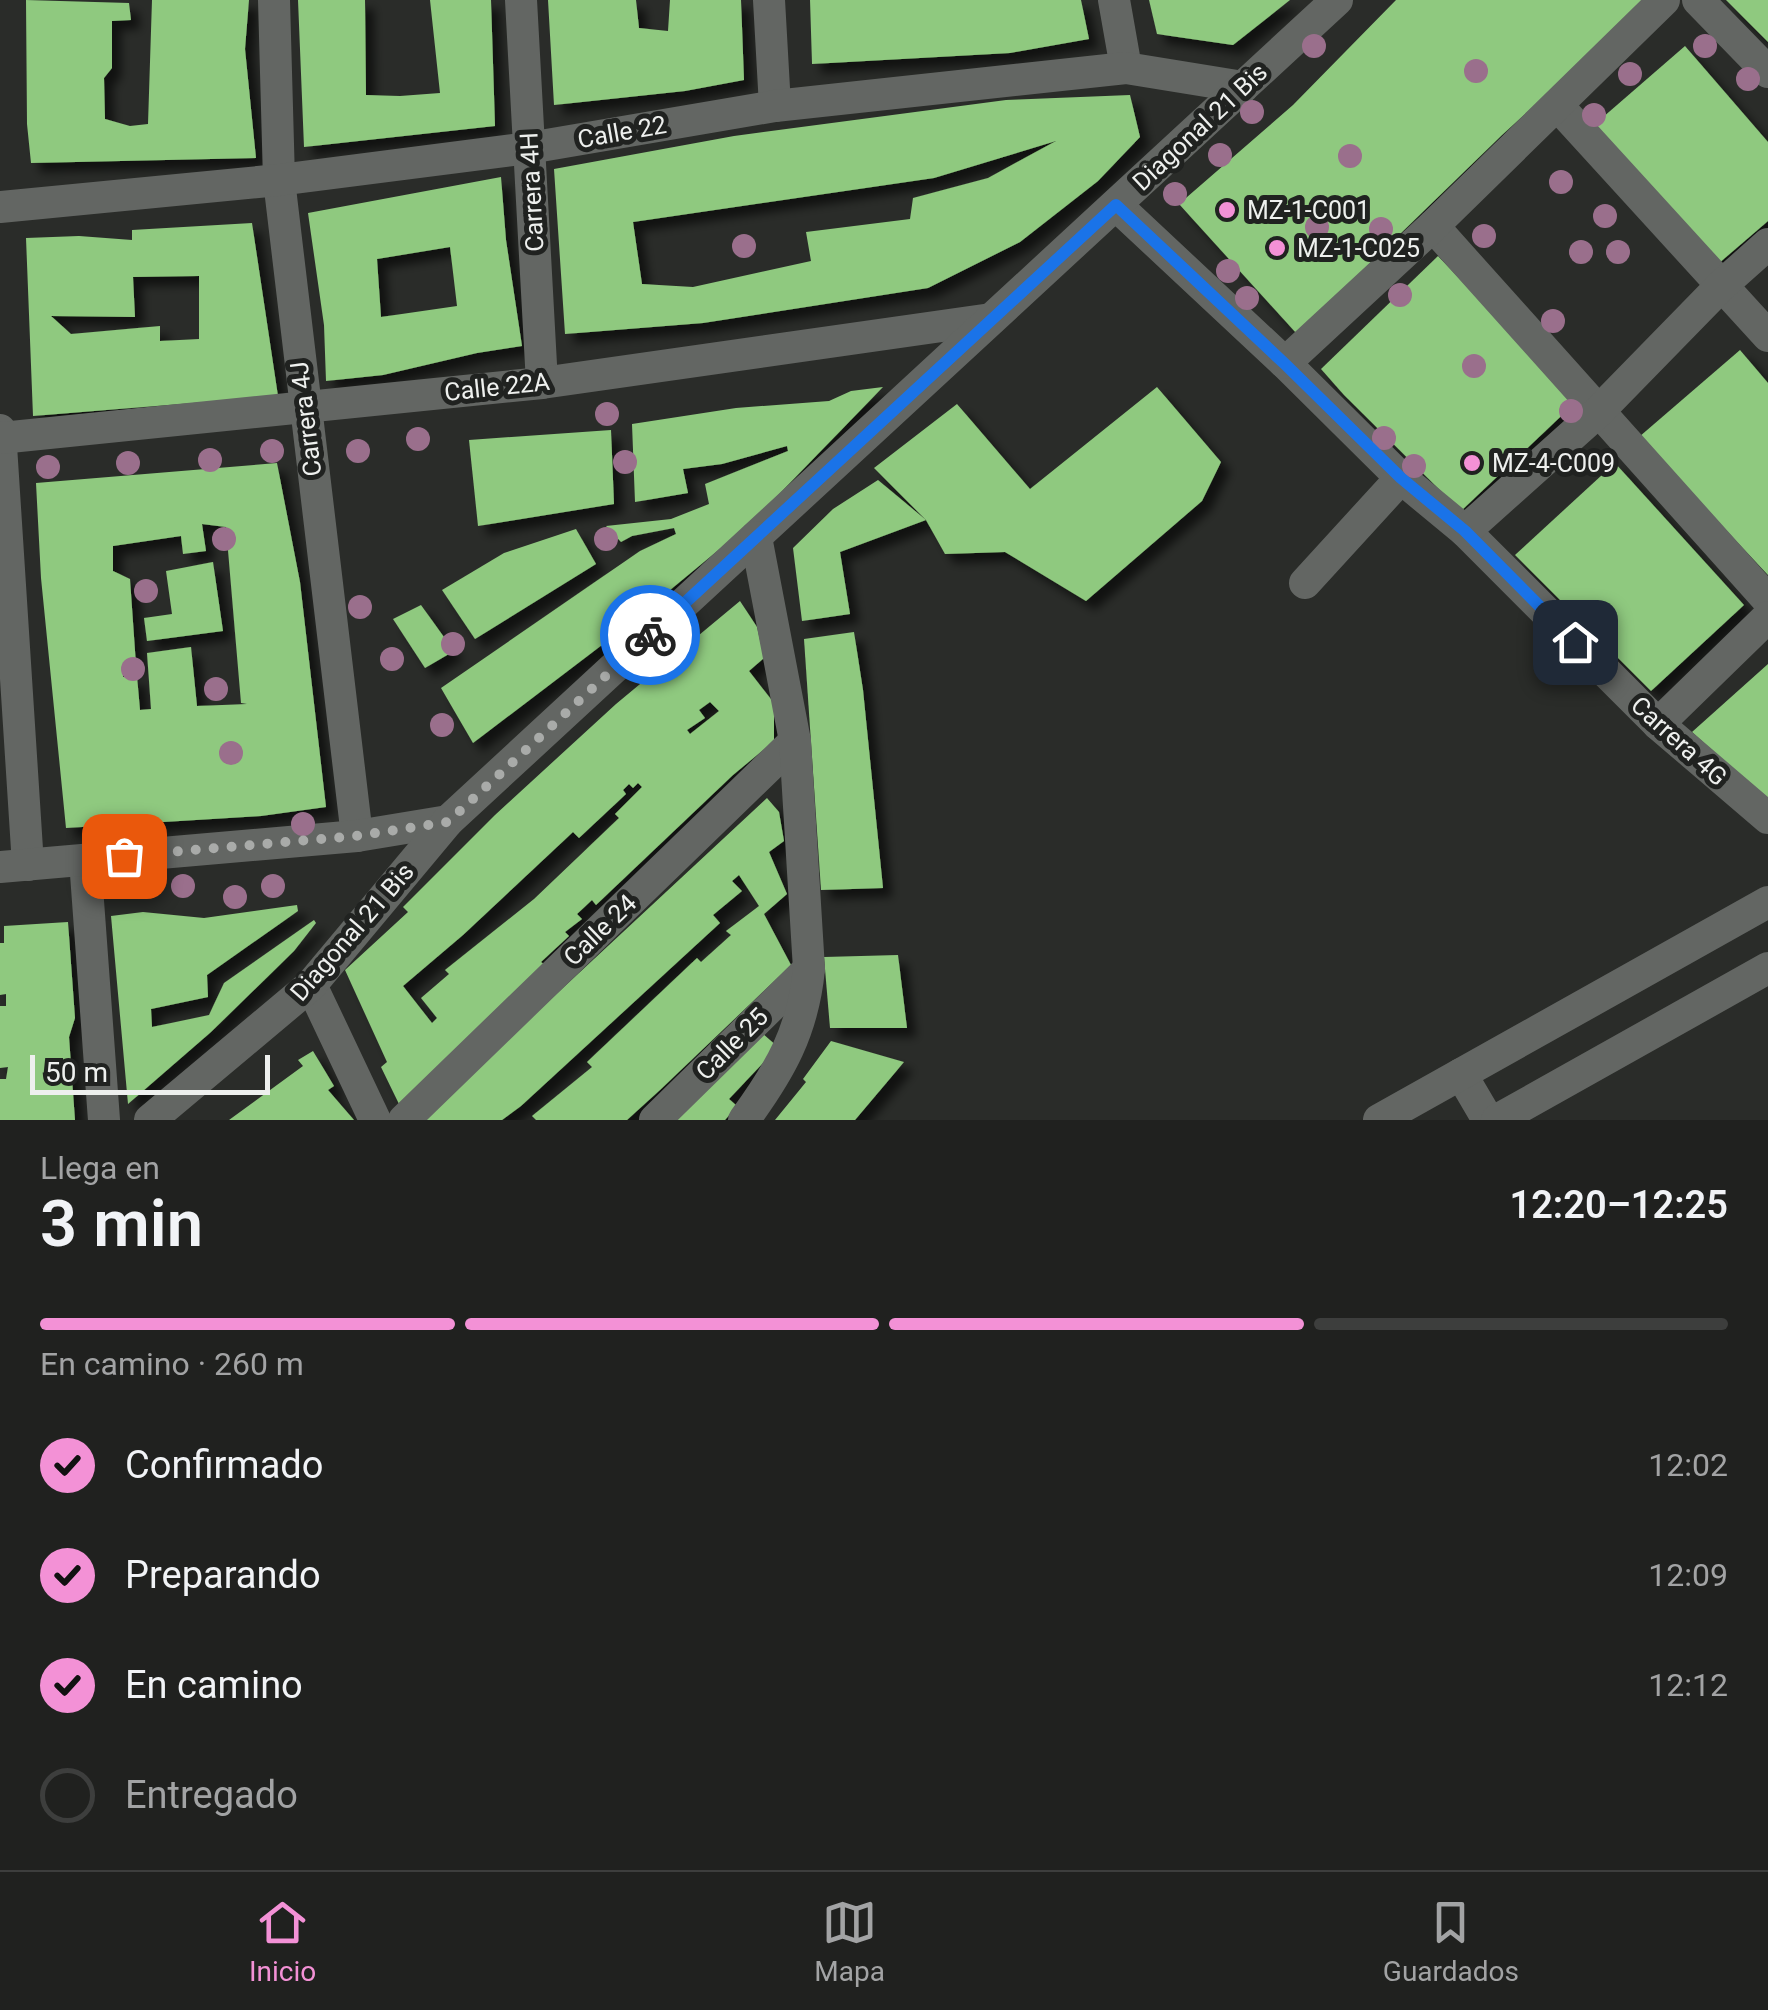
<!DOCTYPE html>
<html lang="es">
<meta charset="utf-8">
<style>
:root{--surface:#20211f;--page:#2d2e2c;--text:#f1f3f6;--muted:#a2a3a4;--line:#3d3e3d;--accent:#f391d6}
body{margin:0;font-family:Roboto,sans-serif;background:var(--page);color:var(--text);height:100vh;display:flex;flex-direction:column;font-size:38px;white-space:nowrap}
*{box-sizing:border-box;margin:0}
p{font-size:32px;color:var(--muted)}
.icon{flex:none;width:55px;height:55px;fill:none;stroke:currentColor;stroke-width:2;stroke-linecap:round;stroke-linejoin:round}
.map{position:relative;height:1120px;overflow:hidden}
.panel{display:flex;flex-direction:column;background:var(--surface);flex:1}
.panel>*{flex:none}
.scale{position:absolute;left:30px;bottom:25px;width:240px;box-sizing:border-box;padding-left:10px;border:5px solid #eef0ee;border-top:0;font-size:28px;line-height:35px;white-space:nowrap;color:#eef0ee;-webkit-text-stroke:8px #202220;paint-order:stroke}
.pin{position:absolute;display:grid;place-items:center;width:85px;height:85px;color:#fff;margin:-42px;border-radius:20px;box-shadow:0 5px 15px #0006}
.courier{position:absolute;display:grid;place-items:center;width:100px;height:100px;margin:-50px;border:8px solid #1a73e8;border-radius:50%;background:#fff;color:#222;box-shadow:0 2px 12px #0007}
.head em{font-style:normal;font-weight:600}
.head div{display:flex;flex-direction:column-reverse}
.head{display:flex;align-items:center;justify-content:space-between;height:170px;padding:0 40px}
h1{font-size:65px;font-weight:600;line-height:75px}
.bar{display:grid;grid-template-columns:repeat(4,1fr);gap:15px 10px;align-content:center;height:120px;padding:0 40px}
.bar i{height:12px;border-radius:8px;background:var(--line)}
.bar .current{background:var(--accent)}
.bar p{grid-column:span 4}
ol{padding:0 40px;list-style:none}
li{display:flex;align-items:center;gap:30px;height:110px}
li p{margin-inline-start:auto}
li .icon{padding:10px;border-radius:50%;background:var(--accent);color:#111;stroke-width:4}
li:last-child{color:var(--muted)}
li i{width:55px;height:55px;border:5px solid var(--line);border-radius:50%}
.menu{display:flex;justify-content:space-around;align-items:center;height:140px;border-top:2px solid var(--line);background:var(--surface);font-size:28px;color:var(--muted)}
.menu a{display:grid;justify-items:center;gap:5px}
.menu .current{color:var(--accent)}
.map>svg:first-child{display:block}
.building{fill:#8fc97f;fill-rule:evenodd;filter:url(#shadow)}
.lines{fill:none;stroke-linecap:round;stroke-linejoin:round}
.street{stroke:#636663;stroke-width:32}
.tree{fill:#9a6f8c}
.done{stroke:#a9aba9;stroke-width:10;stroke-dasharray:0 18}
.route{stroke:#1a73e8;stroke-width:12}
.poi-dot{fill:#f391d6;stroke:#202220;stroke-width:4}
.labels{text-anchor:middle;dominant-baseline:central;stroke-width:10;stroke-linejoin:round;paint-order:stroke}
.street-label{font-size:25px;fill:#eef0ee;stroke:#202220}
.poi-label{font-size:25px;fill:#eef0ee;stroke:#202220;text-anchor:start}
</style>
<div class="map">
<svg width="1768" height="1120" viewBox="0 0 1768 1120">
<defs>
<filter id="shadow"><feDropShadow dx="9" dy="9" stdDeviation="5" flood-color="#0009"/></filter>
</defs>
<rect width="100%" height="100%" fill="#2a2c29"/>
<!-- building -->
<g class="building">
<polygon points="26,0 129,3 131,20 112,21 112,68 104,78 105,119 130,126 148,124 152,0 249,0 245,49 256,158 31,163 27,124"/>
<polygon points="298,0 365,0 366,95 400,96 440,93 430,0 491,0 495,126 304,147"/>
<polygon points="548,0 636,0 639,28 668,31 670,0 741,0 744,80 685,91 554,105"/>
<polygon points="810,0 1081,0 1089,39 1010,53 812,64"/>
<polygon points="1149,0 1290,0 1233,45 1157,34"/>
<polygon points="1396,0 1650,0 1502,135 1297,334 1179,204 1293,105"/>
<polygon points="1726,0 1768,0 1768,42"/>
<polygon points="1685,46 1768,142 1768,221 1711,270 1587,131"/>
<path d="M1130 95 1140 137 1098 181 1020 242 928 288 703 323 565 334 554 169 734 136 1006 100ZM1056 141 988 178 913 198 910 219 806 232 811 261 693 287 642 284 633 222 934 178Z"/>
<path d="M501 177 506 240 522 346 477 353 383 375 326 381 324 325 308 213ZM450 247 457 306 381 317 377 259Z"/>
<path d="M252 223 278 396 33 416 26 238 79 236 132 240V230ZM199 276V339L160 341V326L71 334 51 316 135 317 133 277Z"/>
<polygon points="1438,256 1576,402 1461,511 1344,395 1321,369"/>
<polygon points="1740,350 1768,383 1768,575 1639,437"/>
<polygon points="883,387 751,523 623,629 473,743 441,688 640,551 676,534 674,528 632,536 621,542 606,526 671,519 709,504 705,484 788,451 787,446 722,464 683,469 688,493 635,502 632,424 736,408 829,401 851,391"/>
<polygon points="1157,387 1221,462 1202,501 1086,601 1005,552 945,554 926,520 840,552 850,614 802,621 793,548 833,509 878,480 926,520 874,468 957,404 1030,489"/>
<polygon points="611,430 614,504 478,526 469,440"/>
<path d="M277 463 300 582 326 807 261 816 66 828 41 578 36 483ZM202 524 226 527 241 703 247 704 197 706 191 647 147 653 151 709 140 710 137 676 123 677V665H136L130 579 113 571V546L181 536 183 554 206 551Z"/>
<polygon points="1615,463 1744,605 1651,691 1515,555"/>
<polygon points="576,529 596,564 475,639 442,590 504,553"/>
<polygon points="213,562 223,631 147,641 144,618 172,614 166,571"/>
<path d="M740 601 757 627 764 658 749 671 774 703V741L733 775 596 905 592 900 577 914 582 919 565 932 569 936 541 962 545 965 399 1104 381 1067 387 1062 345 970 408 912 403 907 495 815 616 704ZM710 702 719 711 690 734 687 730 705 718 699 710ZM638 783 642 787 615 814 619 818 534 899 445 970 449 974 421 998 437 1018 432 1023 403 986 463 935 573 832 579 838 626 794 623 790 629 784 633 788Z"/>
<polygon points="421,605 454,651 425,668 393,619"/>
<polygon points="854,632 863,690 883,888 821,890 804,639"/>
<polygon points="1768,664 1768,801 1692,732"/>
<polygon points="767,798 779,812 784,841 769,852 787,894 764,914 791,965 660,1090 627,1120 536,1120 532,1116 592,1067 587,1062 697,958 701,962 731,935 726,931 759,906 739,875 732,881 742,891 713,915 720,923 521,1106 502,1120 421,1120"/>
<polygon points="297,905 298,911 207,975 208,997 151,1009 152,1027 209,1015 224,983 314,920 316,923 294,951 211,1032 128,1104 111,916 143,912 204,918"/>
<polygon points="68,922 75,1018 69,1037 75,1120 0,1120 0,1079 6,1079 8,1067 0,1068 0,1006 6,1006 6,994 0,995 0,943 4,943 4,926"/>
<polygon points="898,955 907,1028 830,1028 824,957"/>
<polygon points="762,1033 778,1047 729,1099 737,1106 725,1120 669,1120"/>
<polygon points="831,1041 904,1062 855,1120 775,1120 806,1082 803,1079"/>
<polygon points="313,1051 334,1086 328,1090 354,1120 229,1120 303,1066 298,1060"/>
</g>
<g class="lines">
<!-- street -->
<g class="street">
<polyline points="274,0 279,180 357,836"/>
<polyline points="521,0 542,383"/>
<polyline points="769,0 775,106"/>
<polyline points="1114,0 1126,68"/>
<polyline points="1698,0 1768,72"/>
<polyline points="1558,106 1768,336"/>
<polyline points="1116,205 1285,363 1401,478 1465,531 1658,724 1768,818"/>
<polyline points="0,207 279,180 529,148 775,106 1126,68 1243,87"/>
<polyline points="1433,226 1768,600"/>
<polyline points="1285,363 1433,226 1664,0"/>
<polyline points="0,430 28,865"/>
<polyline points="0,438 542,383 991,319"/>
<polyline points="1465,531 1598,412 1722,285 1768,244"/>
<polyline points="1305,583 1401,478"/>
<polyline points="1658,724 1768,617"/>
<polyline points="85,860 104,1120"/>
<polyline points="0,867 357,836 448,821"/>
<polyline points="311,985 375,1120"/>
<polyline points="1461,1074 1488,1120"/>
<polyline points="150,1120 311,985 448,821 1337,0"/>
<polyline points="404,1120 795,741"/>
<polyline points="655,1120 809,969"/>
<path d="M744 1120C780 1071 803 1031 809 969L795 741 756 537"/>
<polyline points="1379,1120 1768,902"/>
<polyline points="1497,1120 1768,968"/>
</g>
</g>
<!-- trees -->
<g class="tree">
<circle cx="1314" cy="46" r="12"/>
<circle cx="1705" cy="46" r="12"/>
<circle cx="1476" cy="71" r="12"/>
<circle cx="1630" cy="74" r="12"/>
<circle cx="1748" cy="79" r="12"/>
<circle cx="1252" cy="112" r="12"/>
<circle cx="1594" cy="115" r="12"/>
<circle cx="1220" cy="155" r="12"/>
<circle cx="1350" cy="156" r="12"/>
<circle cx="1561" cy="182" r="12"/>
<circle cx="1175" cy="194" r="12"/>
<circle cx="1605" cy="216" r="12"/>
<circle cx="1317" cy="227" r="12"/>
<circle cx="1381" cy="229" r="12"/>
<circle cx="1484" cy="236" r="12"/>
<circle cx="744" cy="246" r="12"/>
<circle cx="1581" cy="252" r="12"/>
<circle cx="1618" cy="252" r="12"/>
<circle cx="1228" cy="271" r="12"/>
<circle cx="1400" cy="295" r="12"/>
<circle cx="1247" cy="298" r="12"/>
<circle cx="1553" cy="321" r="12"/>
<circle cx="1474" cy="366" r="12"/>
<circle cx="1571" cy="411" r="12"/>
<circle cx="607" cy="414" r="12"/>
<circle cx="1384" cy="438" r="12"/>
<circle cx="418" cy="439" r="12"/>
<circle cx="272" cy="451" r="12"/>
<circle cx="358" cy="451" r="12"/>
<circle cx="210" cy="460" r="12"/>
<circle cx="625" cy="462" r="12"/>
<circle cx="128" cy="463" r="12"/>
<circle cx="1414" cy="466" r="12"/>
<circle cx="48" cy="467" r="12"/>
<circle cx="224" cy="539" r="12"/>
<circle cx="606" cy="539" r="12"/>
<circle cx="146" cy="591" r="12"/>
<circle cx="360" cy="607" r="12"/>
<circle cx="453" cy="644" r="12"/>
<circle cx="392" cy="659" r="12"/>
<circle cx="133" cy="669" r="12"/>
<circle cx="216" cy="689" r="12"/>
<circle cx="442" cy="725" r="12"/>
<circle cx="231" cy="753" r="12"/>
<circle cx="303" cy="824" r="12"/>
<circle cx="183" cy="886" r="12"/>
<circle cx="273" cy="886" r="12"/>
<circle cx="235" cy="897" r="12"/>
</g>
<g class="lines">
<!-- done -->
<polyline class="done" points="124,856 356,836 448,822 650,635"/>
<!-- route -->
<polyline class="route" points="650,635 1116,205 1285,364 1401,478 1465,531 1575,642"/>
</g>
<!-- markers -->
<g class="poi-dot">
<circle cx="1227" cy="210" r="10"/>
<circle cx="1277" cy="248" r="10"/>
<circle cx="1472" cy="463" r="10"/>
</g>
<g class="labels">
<!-- street labels -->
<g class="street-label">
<text transform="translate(1200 127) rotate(-43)">Diagonal 21 Bis</text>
<text transform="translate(622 132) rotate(-10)">Calle 22</text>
<text transform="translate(532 192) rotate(-93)">Carrera 4H</text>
<text transform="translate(497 387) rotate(-6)">Calle 22A</text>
<text transform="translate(306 419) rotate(-97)">Carrera 4J</text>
<text transform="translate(1679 741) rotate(42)">Carrera 4G</text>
<text transform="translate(600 930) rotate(-44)">Calle 24</text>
<text transform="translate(352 932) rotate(-49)">Diagonal 21 Bis</text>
<text transform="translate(732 1044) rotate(-45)">Calle 25</text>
</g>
<!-- poi labels -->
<g class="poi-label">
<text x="1247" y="210">MZ-1-C001</text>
<text x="1297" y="248">MZ-1-C025</text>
<text x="1492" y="463">MZ-4-C009</text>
</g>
</g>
</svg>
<div class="scale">50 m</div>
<div class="pin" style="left:124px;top:856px;background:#ea580c"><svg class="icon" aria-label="bag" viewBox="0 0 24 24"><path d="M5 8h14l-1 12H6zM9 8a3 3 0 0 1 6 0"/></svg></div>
<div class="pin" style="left:1575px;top:642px;background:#1f2937"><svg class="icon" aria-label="home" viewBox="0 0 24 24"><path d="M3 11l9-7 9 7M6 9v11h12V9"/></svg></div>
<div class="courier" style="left:650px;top:635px"><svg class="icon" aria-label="bike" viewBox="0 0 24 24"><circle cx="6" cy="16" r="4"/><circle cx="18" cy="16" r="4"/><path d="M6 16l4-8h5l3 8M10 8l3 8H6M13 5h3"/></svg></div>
</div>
<section class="panel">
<div class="head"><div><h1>3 min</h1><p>Llega en</p></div><em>12:20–12:25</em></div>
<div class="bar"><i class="current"></i><i class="current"></i><i class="current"></i><i></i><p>En camino · 260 m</p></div>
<ol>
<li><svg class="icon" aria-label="check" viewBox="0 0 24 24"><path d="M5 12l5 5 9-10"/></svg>Confirmado<p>12:02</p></li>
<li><svg class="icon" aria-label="check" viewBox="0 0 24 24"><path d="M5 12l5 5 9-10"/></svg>Preparando<p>12:09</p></li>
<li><svg class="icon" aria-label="check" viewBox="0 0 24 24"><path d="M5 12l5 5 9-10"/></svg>En camino<p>12:12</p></li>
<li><i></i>Entregado</li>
</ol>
</section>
<nav class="menu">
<a class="current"><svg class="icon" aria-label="home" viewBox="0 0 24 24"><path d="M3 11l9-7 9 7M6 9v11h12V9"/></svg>Inicio</a>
<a><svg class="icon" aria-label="map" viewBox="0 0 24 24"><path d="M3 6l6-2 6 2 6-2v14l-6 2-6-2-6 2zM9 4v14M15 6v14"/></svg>Mapa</a>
<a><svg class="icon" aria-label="saved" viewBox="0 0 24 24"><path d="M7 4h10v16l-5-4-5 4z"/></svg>Guardados</a>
</nav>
